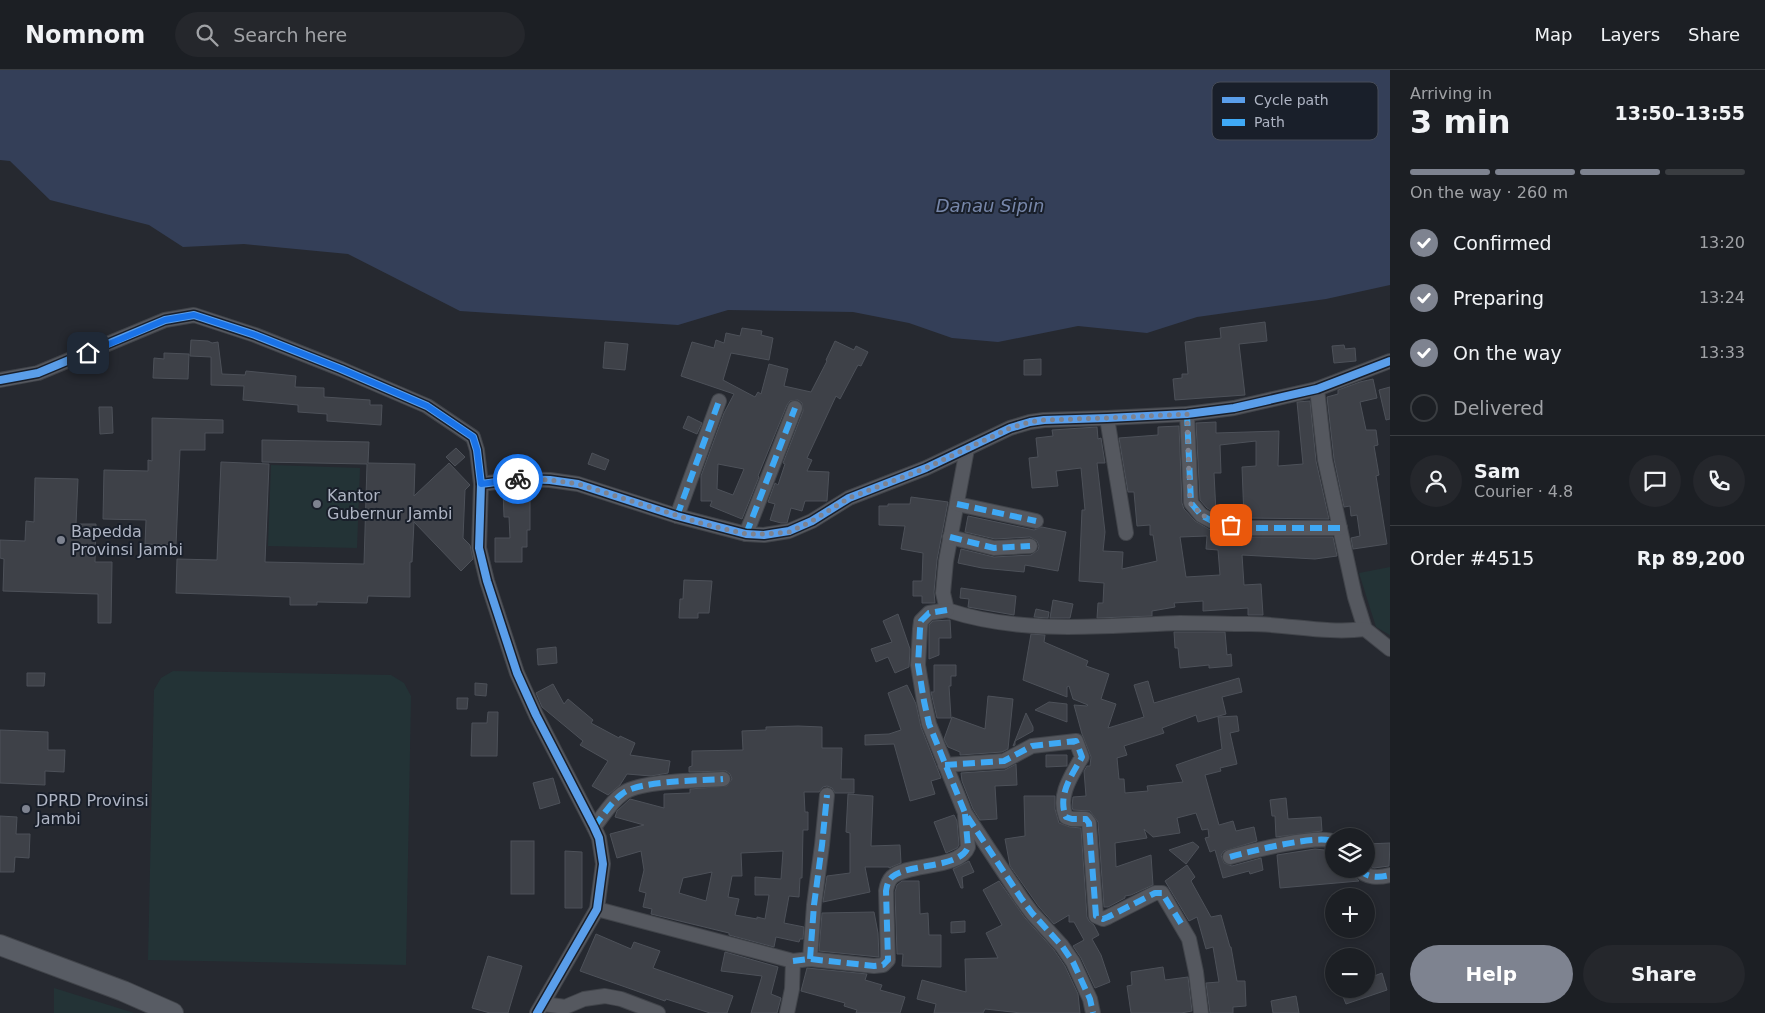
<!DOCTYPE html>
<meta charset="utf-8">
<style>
:root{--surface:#1c1f24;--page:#25272c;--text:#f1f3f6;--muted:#a0a2a6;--line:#3a3d41;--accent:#7e8390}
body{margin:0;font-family:"DejaVu Sans",sans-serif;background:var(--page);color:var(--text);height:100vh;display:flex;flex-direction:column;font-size:19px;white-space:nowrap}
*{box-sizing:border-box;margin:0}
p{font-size:16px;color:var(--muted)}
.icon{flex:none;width:28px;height:28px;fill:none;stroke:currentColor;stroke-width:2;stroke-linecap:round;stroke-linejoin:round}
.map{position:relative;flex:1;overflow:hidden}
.drawer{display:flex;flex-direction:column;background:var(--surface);width:375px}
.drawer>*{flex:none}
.buttons{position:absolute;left:1325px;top:758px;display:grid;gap:10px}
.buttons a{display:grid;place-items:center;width:50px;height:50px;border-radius:50%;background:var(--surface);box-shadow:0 2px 8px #0003,0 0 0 1px var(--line);font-size:25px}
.pin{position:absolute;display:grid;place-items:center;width:42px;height:42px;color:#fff;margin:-21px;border-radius:10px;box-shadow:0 2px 8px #0006}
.courier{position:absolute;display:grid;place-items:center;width:50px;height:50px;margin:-25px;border:4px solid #1a73e8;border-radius:50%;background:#fff;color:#222;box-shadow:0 1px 6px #0007}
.summary em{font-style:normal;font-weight:700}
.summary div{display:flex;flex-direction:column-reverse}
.summary{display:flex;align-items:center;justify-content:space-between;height:85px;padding:0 20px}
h1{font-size:32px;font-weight:700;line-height:38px}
.bar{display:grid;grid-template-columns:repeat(4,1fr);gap:8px 5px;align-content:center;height:60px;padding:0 20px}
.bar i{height:6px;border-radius:4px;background:var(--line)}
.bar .current{background:var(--accent)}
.bar p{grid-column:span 4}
.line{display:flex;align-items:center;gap:12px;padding:0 20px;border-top:1px solid var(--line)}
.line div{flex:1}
.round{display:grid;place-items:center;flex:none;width:52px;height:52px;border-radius:26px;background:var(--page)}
ol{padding:0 20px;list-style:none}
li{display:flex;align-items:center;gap:15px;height:55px}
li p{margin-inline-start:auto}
li .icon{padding:5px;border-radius:50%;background:var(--accent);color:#fff;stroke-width:4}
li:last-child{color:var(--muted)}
li i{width:28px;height:28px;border:2px solid var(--line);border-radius:50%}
.button{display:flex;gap:10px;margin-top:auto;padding:10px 20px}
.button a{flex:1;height:58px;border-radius:30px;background:var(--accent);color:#fff;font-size:20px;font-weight:700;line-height:58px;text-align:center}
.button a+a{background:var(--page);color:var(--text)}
header{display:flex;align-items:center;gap:30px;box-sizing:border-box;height:70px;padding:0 25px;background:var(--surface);border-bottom:1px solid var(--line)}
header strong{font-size:24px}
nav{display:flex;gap:28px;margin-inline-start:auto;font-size:18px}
.search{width:350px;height:45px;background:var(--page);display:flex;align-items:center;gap:12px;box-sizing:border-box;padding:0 18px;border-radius:28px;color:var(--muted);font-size:19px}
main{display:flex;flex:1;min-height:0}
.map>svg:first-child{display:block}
.green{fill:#233336}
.water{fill:#343f58}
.building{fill:#3e4148;stroke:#4d5159;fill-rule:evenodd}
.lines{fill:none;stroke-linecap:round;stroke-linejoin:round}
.street-casing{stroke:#41444a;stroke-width:16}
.secondary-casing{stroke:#41444a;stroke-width:22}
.street{stroke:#55585f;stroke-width:14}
.secondary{stroke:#585c64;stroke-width:20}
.quiet{stroke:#3fa9f5;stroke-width:6;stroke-dasharray:12 6;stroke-linecap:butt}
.cycleway-casing{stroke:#191f2a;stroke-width:11}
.cycleway{stroke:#5a9eea;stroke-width:8}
.done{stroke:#7e8390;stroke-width:5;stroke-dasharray:0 9}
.route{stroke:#1a73e8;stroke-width:6}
.poi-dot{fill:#7e8390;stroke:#191f2a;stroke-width:2}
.labels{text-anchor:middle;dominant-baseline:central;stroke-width:4;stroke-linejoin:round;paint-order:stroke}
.poi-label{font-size:16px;fill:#aeb4c3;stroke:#191f2a;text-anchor:start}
.water-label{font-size:18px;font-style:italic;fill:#7787aa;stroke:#191f2a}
.key{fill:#191f2a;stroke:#464c58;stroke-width:1}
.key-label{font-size:14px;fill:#aeb4c3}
</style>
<header>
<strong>Nomnom</strong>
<div class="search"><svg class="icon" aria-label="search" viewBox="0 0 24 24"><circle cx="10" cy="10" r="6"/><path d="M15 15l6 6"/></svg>Search here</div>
<nav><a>Map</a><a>Layers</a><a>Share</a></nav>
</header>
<main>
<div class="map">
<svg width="1390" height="943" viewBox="0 0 1390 943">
<rect width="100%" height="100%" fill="#262930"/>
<!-- green -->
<g class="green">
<polygon points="271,395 360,398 357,478 268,476"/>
<polygon points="1390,497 1390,565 1376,557 1359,503"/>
<polygon points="173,601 391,605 404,613 411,626 406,895 148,890 154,620 161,608"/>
<polygon points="54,918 134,943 54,943"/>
</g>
<!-- water -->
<polygon class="water" points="0,0 1390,0 1390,215 1326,229 1197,247 1147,263 1078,256 998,272 952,268 909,253 853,242 728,240 678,255 460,241 348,184 244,174 183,177 149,155 50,130 10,91 0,90"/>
<!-- building -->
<g class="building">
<polygon points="1265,252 1267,271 1239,274 1245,325 1175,330 1173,309 1182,308 1182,304 1188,304 1185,272 1221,268 1220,258"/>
<path d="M742 258 762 261 761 265 773 268 769 290 731 283 723 310 755 327 758 322 761 324 769 294 788 299 784 316 811 322 827 291 826 290 835 271 854 280 856 276 868 282 861 296 858 295 840 329 836 326 807 388 812 390 807 401 829 402 827 431H805L802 441 791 438 787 453H781L770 450 775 434 768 432 775 413 778 415 785 394 783 393 803 341 802 333 798 330 790 331 787 335 758 406 759 407 742 449 710 436 712 431H701V406L724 343 734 324 681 306 692 272 714 278 716 270 724 273 726 263 740 266ZM718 394 744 399 733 425 717 419Z"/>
<polygon points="191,270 208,271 212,273 218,272 222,304 245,305 246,301 296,306 295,317 324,318 324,327 370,330 370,335 382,335 381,355 327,351 327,344 298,342 298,335 243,330 244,316 211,315 211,287 190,286"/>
<polygon points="605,272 628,274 625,300 603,298"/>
<polygon points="1344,275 1345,279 1355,278 1356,291 1334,293 1332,276"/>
<polygon points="164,283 189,284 188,309 153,308 154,288 164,289"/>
<polygon points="1041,289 1041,305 1024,305 1024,290"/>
<polygon points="1373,309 1377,328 1360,332 1366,360 1376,360 1378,375 1374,376 1379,405 1376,406 1387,474 1353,479 1351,468 1360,466 1357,445 1351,446 1350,436 1344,437 1334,389 1327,327 1338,324 1338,320 1360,312"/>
<polygon points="1390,317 1390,349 1386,350 1379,320"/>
<polygon points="1310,331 1316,391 1329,449 1244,448 1242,397 1256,396 1256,371 1220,375 1221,403 1214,403 1216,443 1207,438 1200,430 1196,353 1216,352 1216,363 1279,361 1278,396 1303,394 1297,332"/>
<polygon points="99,337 112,337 113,363 100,364"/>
<polygon points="688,346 702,353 697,364 683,358"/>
<polygon points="152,348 223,350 223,363 205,363 205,380 180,380 176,475 145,474 146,450 103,449 104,400 148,401 148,390 152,391"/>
<path d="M1179 356 1182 433 1184 439 1195 451 1212 461 1247 467H1333L1337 486 1315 489 1242 485 1244 515 1261 514 1263 545H1248V538L1203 541V531L1174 533 1175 537 1152 541V546L1097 548 1098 533H1103L1104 513 1079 511 1082 440H1085L1081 398 1056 401 1058 416 1032 418 1029 388 1038 387 1036 368 1053 366 1052 360 1097 357 1098 369 1101 368 1105 393H1097L1105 462 1103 481 1123 482 1122 499 1157 491 1153 465H1150V455L1137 456 1134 422H1128L1119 368 1158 365V357ZM1207 466 1206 479 1218 480 1220 505 1186 507 1180 467Z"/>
<polygon points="262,370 369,372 368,393 415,394 414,426 449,393 470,415 465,420 463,468 470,475 473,489 461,501 414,452 412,492 410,492 410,527 368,526 367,533 317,532 317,535 290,535 290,527 176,523 177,489 217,490 221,392 269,394 265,492 364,494 367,394 262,392"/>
<polygon points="456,378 465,387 455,396 446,387"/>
<polygon points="592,383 609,390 605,400 588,394"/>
<polygon points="35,408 78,409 76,454 96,454 95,492 112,492 111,553 98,553 98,524 3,521 4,489 0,488 0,470 25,471 26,451 34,452"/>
<polygon points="503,420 530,420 530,460 527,460 527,477 522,477 522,492 495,492 495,468 510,468 509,447 504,447"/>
<polygon points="911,427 948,432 937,490 934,522 935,533 922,533 922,526 913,526 913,511 922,511 923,483 901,479 905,456 879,455 879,436 888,436 888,434 910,434"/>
<polygon points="968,446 1034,460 1042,457 1066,462 1058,501 1025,495 1024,502 982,498 958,493 961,479 994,487 1031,485 1038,480 1039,476 1037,471 1030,467 995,469 965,462"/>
<polygon points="684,510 712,511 709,543 698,543 698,548 679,548 680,529 683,529"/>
<polygon points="961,518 1016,526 1014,545 968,537 969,529 960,528"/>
<polygon points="1053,530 1073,534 1070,548 1050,548"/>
<polygon points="1036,539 1049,542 1048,548 1034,547"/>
<polygon points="898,544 910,579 909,597 895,603 888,587 876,592 871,579 892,572 883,551"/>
<polygon points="950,550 951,568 939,568 939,585 929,589 929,555 933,551"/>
<polygon points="1174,562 1225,562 1227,585 1231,584 1232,596 1209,598 1209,595 1180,598 1178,578 1175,578"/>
<polygon points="1031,564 1045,565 1044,572 1088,591 1086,596 1109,604 1101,629 1116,634 1108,658 1144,647 1134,615 1148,611 1154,633 1239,608 1242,622 1222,627 1226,644 1198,652 1196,645 1162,658 1164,663 1124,676 1127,685 1117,688 1119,709 1124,709 1125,723 1148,721 1147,716 1183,712 1176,695 1222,679 1218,647 1237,646 1239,661 1230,663 1237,694 1220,698 1221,701 1205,705 1219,755 1233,751 1236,761 1254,757 1257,771 1224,781 1221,785 1224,793 1232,796 1261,788 1263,800 1250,804 1249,801 1223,808 1215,780 1210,782 1205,768 1209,767 1208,759 1202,760 1196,743 1177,748 1180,763 1153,767 1144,759 1147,768 1115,773 1116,797 1151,785 1153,815 1131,825 1125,826 1125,828 1108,837 1104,837 1098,752 1090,741 1073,740 1072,737 1073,727 1086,726 1084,701 1087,696 1090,696 1091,687 1082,664 1074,635 1087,636 1088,635 1073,629 1069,616 1067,617 1067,627 1023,610"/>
<polygon points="556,577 557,593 538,595 537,579"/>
<polygon points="934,595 956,595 956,606 951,606 951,616 949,616 951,648 937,648 931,622 934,622"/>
<polygon points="27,603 45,603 44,616 27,616"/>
<polygon points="475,613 487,614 486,626 475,625"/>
<polygon points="553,614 564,634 568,629 593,650 591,653 619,668 620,666 635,673 630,685 670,691 668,703 651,706 627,704 620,715 608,725 592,716 608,691 580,675 583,671 542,637 536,623"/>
<polygon points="907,615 916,634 921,657 941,708 931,711 935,724 910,731 894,674 865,675 865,665 889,664 901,660 888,623"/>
<polygon points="988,626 1013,629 1008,679 1002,682 960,685 960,682 948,677 944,669 952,647 985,659"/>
<polygon points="457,628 468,628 467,639 457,639"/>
<polygon points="1049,632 1067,634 1067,652 1035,640"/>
<polygon points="488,642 498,642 497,686 471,686 472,653 487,653"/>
<polygon points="1026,643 1033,657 1033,661 1015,671 1015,675 1013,676"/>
<path d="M798 656 822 657V678H842L841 709H854V723H835L832 718 827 716 823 717 819 722H804L805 742H808V760H803L802 808H800L799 827 789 826 784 853 804 857 803 869H800L799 872 776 867 774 877 729 865V863L651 844 652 839 643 837 646 823 639 821 644 800 641 781 617 788 610 764 644 755 615 747 617 741 630 729 664 738V724L690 723V719L727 716 732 709 730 704 726 701 689 702V697L692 696V681L743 680 742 661 766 660V657ZM783 781 781 809 755 807V825H769L765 849 757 847V849L735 845 739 829 728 827 732 806H742L741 783ZM712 802 706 831 679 823 683 808Z"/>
<polygon points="0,660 48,662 48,680 65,680 64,702 45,701 45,715 0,713"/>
<polygon points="1046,685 1067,685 1067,696 1046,697"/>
<polygon points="1016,694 1017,715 995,716 997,749 980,750 973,739 962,711 961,703 1005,700"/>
<polygon points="553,708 560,733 540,739 533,713"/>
<polygon points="848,724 873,726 871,776 900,775 901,793 889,798 889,797 865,797 870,822 823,832 827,806 850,803 850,763 846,762"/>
<polygon points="1024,726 1055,726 1055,739 1059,753 1070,757 1081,758 1087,847 1089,851 1094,855 1099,865 1092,869 1101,885 1110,912 1095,918 1081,888 1073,876 1084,870 1074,852 1069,852 1069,845 1054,854 1039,837 1010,796 1005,769 1025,766"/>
<polygon points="1286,728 1288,749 1321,747 1322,761 1276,767 1275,746 1272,746 1270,730"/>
<polygon points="954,745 957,751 959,775 957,778 946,783 934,752"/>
<polygon points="0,746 17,747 16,764 30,764 29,788 15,787 14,802 0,802"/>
<rect x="511" y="771" width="23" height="53"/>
<polygon points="1193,772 1199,777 1186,794 1169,780"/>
<polygon points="1390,773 1389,796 1374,798 1366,794 1366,774"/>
<polygon points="1315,779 1334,781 1334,799 1350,799 1352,805 1359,811 1280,818 1277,785"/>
<polygon points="565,781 582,782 582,838 565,838"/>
<polygon points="969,791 974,802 962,807 963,818 961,818 953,799"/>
<polygon points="1187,795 1195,807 1191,811 1211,847 1221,845 1230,877 1231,877 1237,911 1245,911 1246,936 1233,937 1233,943 1210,943 1206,913 1219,912 1213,877 1206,879 1197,847 1189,851 1165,811"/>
<polygon points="902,811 919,811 920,844 928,843 929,865 941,865 941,897 902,896 903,884 897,884 895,822 897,815"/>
<polygon points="999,811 1025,848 1054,880 1065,896 1078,924 1080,943 1021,943 985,939 983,943 934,943 936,934 917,929 922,910 966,922 965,889 998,888 986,863 1002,855 983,820"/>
<polygon points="874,842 878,863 879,887 819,881 822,843"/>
<polygon points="965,851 965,862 951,863 951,852"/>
<polygon points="596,864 631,879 634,872 660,881 653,898 733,926 727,943 710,943 666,929 665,931 580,901"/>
<polygon points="725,882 778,897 771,924 781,928 777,943 751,943 762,906 721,901"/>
<polygon points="488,886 522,896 508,943 490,943 472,938"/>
<polygon points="1163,897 1165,910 1188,907 1192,941 1181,943 1131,943 1127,916 1132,915 1131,902"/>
<polygon points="807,898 867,904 865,910 882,915 880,920 905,927 900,943 856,943 857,940 844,936 845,933 801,921"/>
<polygon points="1382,903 1387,920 1346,934 1340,919 1366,919 1366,909"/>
<polygon points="1296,926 1299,943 1273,943 1271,931"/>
</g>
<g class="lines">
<defs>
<g id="street">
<polyline points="0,310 38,303 165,250 194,245 255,265 341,299 427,336 473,367 477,380 481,414 479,478 487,511 517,603 536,645 594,757 599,768 603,794 597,839 537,943"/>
<polyline points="1317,319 1325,390 1355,527 1365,559 1390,579"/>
<polyline points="1187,344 1191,433 1201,445 1214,452 1248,458 1340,458"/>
<polyline points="1107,348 1126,463"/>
<path d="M967 379 946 491 943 523 947 540C1022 565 1103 556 1180 553 1203 553 1226 554 1249 554 1288 554 1326 564 1365 559"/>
<polyline points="481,414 519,409 550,410 578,414 677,446 746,464 764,465 789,461 812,451 849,428 926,398 1010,358 1030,352 1044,350 1107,348 1187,344 1234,338 1317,319 1390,291"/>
<polyline points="957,434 1036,451"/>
<polyline points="677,446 719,331"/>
<polyline points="746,464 795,338"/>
<polyline points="950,467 994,478 1030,476"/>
<polyline points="947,540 929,543 921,551 920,559 918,595 924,631 929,654 965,743 1021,828 1032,843 1062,876 1073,892 1090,929 1093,943"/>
<path d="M945 695 1004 691 1032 676 1076 671 1082 687C1072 705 1057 725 1066 747L1072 749H1086L1089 753 1096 846 1103 849 1108 847 1155 823H1162L1189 869 1196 902 1201 943"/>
<path d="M594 757C603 746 611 732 622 724 639 710 700 711 723 709"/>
<path d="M1230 787C1248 782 1321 763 1334 772"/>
<path d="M1359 799C1366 808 1379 808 1390 805"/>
<polyline points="597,839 793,891 792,919 787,943"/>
<polyline points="810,889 814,835 822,775 827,725"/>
<path d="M793 891 810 889 874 896 883 895 888 890 886 821C887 815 888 811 892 807 908 793 960 799 968 777L965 745"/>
<polyline points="544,934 565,937 584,929 605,926 621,929 658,943"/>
</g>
<polyline id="secondary" points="0,875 123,921 173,943"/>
</defs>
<!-- street casing -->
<use href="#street" class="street-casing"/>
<!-- secondary casing -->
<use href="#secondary" class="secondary-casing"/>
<!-- street -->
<use href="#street" class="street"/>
<!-- secondary -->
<use href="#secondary" class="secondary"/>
<!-- quiet -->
<g class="quiet">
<polyline points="1187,344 1191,433 1201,445 1214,452 1248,458 1340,458"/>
<polyline points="957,434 1036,451"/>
<polyline points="677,446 719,331"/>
<polyline points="746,464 795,338"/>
<polyline points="950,467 994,478 1030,476"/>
<polyline points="947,540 929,543 921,551 920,559 918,595 924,631 929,654 965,743 1021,828 1032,843 1062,876 1073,892 1090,929 1093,943"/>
<path d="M945 695 1004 691 1032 676 1076 671 1082 687C1072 705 1057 725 1066 747L1072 749H1086L1089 753 1096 846 1103 849 1108 847 1155 823H1162L1184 858"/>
<path d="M594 757C603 746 611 732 622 724 639 710 700 711 723 709"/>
<path d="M1230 787C1248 782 1321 763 1334 772"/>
<path d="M1359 799C1366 808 1379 808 1390 805"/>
<polyline points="810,889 814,835 822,775 827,725"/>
<path d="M793 891 810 889 874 896 883 895 888 890 886 821C887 815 888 811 892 807 908 793 960 799 968 777L965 744"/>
</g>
<defs>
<g id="cycleway">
<polyline points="0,310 38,303 165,250 194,245 255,265 341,299 427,336 473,367 477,380 481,414 479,478 487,511 517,603 536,645 594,757 599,768 603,794 597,839 537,943"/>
<polyline points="481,414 519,409 550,410 578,414 677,446 746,464 764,465 789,461 812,451 849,428 926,398 1010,358 1030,352 1044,350 1107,348 1187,344 1234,338 1317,319 1390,291"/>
</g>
</defs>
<!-- cycleway casing -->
<use href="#cycleway" class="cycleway-casing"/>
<!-- cycleway -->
<use href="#cycleway" class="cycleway"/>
</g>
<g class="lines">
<!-- done -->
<polyline class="done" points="518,409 550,410 578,414 704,454 746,464 764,464 789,462 812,451 849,428 926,398 1010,358 1030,352 1044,350 1107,348 1187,344 1190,433 1201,444 1214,452 1231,455"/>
<!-- route -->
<polyline class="route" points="88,283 165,250 194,245 255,265 341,299 427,336 473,367 477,380 481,414 518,409"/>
</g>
<!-- markers -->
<g class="poi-dot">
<circle cx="317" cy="434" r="5"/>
<circle cx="61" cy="470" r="5"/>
<circle cx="26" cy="739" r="5"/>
</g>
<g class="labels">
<!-- poi labels -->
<g class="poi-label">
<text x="327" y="425">Kantor<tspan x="327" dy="18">Gubernur Jambi</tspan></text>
<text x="71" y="461">Bapedda<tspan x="71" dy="18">Provinsi Jambi</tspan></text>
<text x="36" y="730">DPRD Provinsi<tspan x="36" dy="18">Jambi</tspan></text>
</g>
<!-- water labels -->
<g class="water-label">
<text x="990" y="135">Danau Sipin</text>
</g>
</g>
<!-- legend -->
<rect x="1212" y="12" width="166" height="58" rx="8" class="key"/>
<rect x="1222" y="27" width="23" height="6" fill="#5a9eea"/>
<rect x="1222" y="49" width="23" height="7" fill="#3fa9f5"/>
<g class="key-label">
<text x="1254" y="35">Cycle path</text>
<text x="1254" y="57">Path</text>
</g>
</svg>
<div class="buttons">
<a><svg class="icon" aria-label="layers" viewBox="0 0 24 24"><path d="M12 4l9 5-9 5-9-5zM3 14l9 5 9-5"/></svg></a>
<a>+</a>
<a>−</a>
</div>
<div class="pin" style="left:1231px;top:455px;background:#ea580c"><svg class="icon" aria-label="bag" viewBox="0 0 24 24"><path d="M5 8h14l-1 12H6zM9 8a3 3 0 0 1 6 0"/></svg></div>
<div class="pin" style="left:88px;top:283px;background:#1f2937"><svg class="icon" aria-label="home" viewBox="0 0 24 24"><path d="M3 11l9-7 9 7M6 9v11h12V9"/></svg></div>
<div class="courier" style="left:518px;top:409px"><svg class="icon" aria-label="bike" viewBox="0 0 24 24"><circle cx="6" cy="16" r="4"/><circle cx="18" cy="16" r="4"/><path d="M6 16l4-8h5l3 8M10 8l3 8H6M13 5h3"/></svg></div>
</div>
<section class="drawer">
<div class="summary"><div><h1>3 min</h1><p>Arriving in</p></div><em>13:50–13:55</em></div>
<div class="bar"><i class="current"></i><i class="current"></i><i class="current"></i><i></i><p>On the way · 260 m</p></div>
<ol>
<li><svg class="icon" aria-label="check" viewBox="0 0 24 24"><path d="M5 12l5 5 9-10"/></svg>Confirmed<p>13:20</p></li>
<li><svg class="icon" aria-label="check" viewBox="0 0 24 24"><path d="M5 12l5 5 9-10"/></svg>Preparing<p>13:24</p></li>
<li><svg class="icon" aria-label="check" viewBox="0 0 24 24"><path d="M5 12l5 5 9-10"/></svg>On the way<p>13:33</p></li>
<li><i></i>Delivered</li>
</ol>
<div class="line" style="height:90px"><a class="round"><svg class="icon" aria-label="person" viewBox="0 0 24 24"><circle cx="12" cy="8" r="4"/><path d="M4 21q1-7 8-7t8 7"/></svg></a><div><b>Sam</b><p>Courier · 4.8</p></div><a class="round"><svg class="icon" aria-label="chat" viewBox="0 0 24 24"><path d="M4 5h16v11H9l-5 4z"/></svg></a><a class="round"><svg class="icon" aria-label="phone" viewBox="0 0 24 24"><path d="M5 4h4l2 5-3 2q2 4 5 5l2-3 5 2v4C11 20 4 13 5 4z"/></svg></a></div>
<div class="line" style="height:65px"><div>Order #4515</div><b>Rp 89,200</b></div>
<div class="button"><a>Help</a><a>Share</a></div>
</section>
</main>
